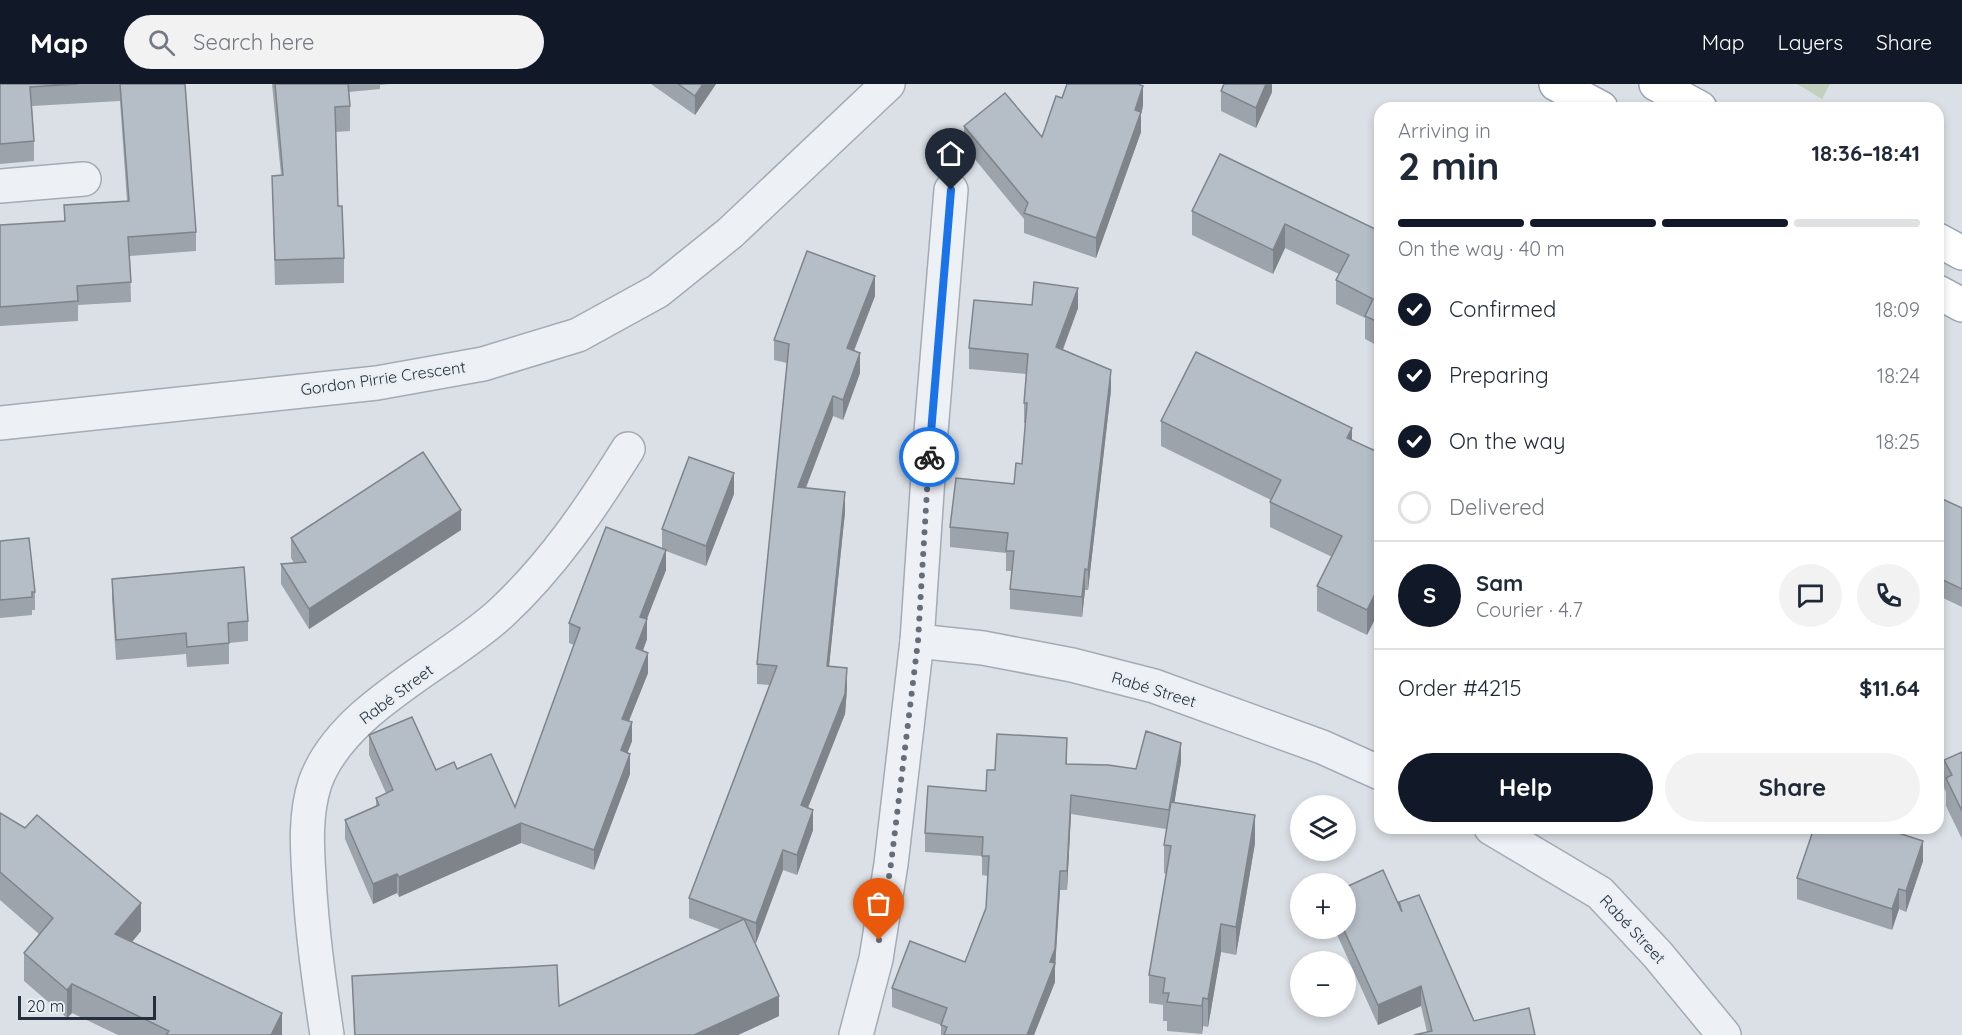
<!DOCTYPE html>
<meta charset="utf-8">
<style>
:root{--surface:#fff;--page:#f2f2f3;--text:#1f2937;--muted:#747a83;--line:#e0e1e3;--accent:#111827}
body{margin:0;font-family:Quicksand,sans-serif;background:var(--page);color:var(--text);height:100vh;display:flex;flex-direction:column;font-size:22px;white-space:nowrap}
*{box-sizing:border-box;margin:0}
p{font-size:20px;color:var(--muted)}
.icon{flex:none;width:33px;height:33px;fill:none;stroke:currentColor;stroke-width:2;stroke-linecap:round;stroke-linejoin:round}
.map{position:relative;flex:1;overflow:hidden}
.drawer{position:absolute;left:1374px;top:18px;width:570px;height:732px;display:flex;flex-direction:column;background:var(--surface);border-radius:18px;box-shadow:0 3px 9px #0003}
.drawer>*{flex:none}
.tools{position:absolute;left:1290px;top:711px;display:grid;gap:12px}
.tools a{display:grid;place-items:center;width:66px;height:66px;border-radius:50%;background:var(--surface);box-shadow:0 3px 9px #0003;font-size:30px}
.scale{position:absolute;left:18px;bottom:15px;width:138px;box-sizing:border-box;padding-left:6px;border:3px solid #242f3d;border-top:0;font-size:16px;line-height:21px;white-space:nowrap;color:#242f3d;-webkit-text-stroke:4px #eaeff4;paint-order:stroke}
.pin{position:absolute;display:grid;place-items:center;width:51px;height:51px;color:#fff;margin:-62px -26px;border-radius:50% 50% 50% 0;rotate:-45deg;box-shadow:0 0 6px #0007}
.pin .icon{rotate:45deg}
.courier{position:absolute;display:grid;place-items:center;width:60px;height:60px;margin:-30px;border:4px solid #1a73e8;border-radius:50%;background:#fff;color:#222;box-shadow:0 2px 8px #0007}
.overview em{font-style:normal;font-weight:700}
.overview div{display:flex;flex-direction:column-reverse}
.overview{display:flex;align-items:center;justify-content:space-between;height:102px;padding:0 24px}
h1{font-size:39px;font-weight:700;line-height:45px}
.bar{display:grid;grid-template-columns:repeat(4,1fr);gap:9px 6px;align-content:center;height:72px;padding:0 24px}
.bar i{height:8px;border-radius:4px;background:var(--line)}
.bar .active{background:var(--accent)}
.bar p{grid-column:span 4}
.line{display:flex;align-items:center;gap:15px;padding:0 24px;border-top:2px solid var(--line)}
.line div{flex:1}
.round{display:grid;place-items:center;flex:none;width:63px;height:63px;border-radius:32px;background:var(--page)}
ol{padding:0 24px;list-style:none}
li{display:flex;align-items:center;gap:18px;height:66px}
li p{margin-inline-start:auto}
li .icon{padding:6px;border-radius:50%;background:var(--accent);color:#fff;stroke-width:4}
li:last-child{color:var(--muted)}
li i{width:33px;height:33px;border:3px solid var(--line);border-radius:50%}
.cta{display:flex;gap:12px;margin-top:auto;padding:12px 24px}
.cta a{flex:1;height:69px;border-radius:36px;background:var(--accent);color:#fff;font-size:24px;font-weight:700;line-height:69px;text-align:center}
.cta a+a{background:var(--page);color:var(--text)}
header{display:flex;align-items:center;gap:36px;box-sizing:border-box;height:84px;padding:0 30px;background:var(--accent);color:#fff}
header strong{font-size:28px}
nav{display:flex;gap:33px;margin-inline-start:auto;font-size:21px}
.search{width:420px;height:54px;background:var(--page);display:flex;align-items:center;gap:15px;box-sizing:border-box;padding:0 21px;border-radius:33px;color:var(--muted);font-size:22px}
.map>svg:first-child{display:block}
.green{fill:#c2d1bb}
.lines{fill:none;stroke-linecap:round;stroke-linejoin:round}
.minor-casing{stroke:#a4abb3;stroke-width:36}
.major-casing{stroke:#99a5b3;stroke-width:36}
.minor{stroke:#edf0f5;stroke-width:33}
.major{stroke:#fff;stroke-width:33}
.wall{fill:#9ca3aa}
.shaded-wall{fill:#7f848b}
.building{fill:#b5bdc6;stroke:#7f848b;stroke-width:1.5}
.done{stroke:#646d78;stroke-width:6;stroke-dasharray:0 10.8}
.route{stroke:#1a73e8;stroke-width:8}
.labels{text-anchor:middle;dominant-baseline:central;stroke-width:5;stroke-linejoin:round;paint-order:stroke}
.street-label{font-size:16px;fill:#242f3d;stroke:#eaeff4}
</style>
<header>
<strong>Map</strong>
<div class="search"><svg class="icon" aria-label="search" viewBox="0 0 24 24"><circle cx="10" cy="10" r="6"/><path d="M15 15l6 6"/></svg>Search here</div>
<nav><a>Map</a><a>Layers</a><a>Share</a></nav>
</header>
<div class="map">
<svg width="1962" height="951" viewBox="0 0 1962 951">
<rect width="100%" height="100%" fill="#dbe0e6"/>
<!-- green -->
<polygon class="green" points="1797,0 1830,0 1822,15"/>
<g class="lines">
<defs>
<g id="minor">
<polyline points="0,102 84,95"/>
<polyline points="0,339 377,299 483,280 578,251 658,207 730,149 888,0"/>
<polyline points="917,557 983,564 1072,581 1154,602 1322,663 1380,689"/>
<polyline points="1491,744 1600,809 1658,871 1724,951"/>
<path d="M327 951C319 897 312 848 309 793 307 762 305 730 315 699 341 625 444 581 500 530 552 482 591 424 628 365"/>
<polyline points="856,951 876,875 891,780 917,557 931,348 951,106"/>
</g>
<g id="major">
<polyline points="1556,0 1601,24"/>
<polyline points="1656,0 1700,24"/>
<polyline points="1938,156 1962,169"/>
<polyline points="1938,208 1962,221"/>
</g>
</defs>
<!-- minor casing -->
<use href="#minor" class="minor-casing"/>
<!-- major casing -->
<use href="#major" class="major-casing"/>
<!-- minor -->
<use href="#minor" class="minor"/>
<!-- major -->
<use href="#major" class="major"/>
</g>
<!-- wall -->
<g class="wall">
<polygon points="0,0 185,0 196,148 196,167 130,172 131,218 78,221 78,237 0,242 0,141 64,137 64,121 127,117 120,17 32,22 34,57 34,77 0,80"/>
<polygon points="272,0 390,0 380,1 380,5 349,8 350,22 350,47 336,48 338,122 344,174 344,199 275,201 272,92 281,91"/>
<polygon points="651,0 716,0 695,31"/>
<polygon points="1272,0 1272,8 1256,44 1221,27 1221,7"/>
<polygon points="1062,14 1143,22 1141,30 1141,48 1096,174 1024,149 1024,135 964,62 964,42 1042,53"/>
<polygon points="1192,127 1375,145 1380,135 1380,263 1365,255 1365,234 1336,220 1336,196 1339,190 1285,164 1273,190 1192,151"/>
<polygon points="875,212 854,267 860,289 843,336 833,332 806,404 845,428 829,582 847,605 845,630 808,724 813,746 797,791 783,786 756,859 754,859 779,932 738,951 354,951 352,892 559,922 721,846 689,834 689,814 769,601 757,600 757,580 787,279 774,276 774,256"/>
<polygon points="1032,221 1078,224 1063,266 1111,306 1088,506 1085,506 1082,533 1010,525 1010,505 1012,487 1006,487 1006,469 950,463 950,443 1014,400 1022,380 1026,339 1024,339 1024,319 1026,290 969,285 969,264"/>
<polygon points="1161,337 1352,356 1380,369 1380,525 1367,551 1317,527 1317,502 1332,473 1270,443 1270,418 1271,416 1161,362"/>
<polygon points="734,410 706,482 666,467 666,486 646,535 647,555 643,567 648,589 629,637 632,657 627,669 630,690 594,786 521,759 399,813 397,809 373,820 345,755 345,736 376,722 376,714 386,709 369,671 369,651 436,686 457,685 515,723 574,561 569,559 569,539 662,464 662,445"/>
<polygon points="1938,413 1962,424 1962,523 1941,513"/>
<polygon points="461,446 309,545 281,500 281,480 294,479 291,474 291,454"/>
<polygon points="0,457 35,508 35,526 32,526 32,531 0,534"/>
<polygon points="112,495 248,537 248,557 229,559 229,580 187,583 186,570 116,576 112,515"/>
<polygon points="1962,668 1962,755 1946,722 1946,708 1944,704 1944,676"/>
<polygon points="1067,673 1067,680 1136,685 1181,678 1174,718 1255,759 1236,871 1221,868 1208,943 1203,942 1202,950 1167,947 1167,937 1163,937 1163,921 1149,919 1149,891 1166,790 1164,789 1164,761 1166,745 1071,730 1067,806 1060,806 1055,884 1055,898 1034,951 941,951 941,941 892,923 892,904 965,878 986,824 988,792 982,791 982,772 925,768 925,749 986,707 995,686"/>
<polygon points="0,729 141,847 132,858 282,951 118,951 72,929 67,934 24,897 24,869 39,850 0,816"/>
<polygon points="1923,777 1906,828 1899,825 1892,846 1797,815 1797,794"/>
<polygon points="1399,818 1474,937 1427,948 1421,922 1378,941 1334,844 1346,844 1399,822"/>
</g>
<!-- shaded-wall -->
<g class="shaded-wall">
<polygon points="703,0 716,0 695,31 695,12"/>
<polygon points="1266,0 1272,0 1272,8 1256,44 1256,24"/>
<polygon points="1143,2 1143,22 1141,30 1141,48 1096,174 1096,154 1135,26"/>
<polygon points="1285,140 1285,164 1273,190 1273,166"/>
<polygon points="875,192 875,212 847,284 847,264"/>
<polygon points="1078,204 1078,224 1056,283 1056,263"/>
<polygon points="860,269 860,289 843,336 843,316"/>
<polygon points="1111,286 1111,306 1088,506 1088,486"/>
<polygon points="833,312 833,332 798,424 798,403"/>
<polygon points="1352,344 1352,369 1347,354"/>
<polygon points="734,389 734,410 706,482 706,462"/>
<polygon points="845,408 845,428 827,602 827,582"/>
<polygon points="461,426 461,446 309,545 309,525"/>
<polygon points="666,466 666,486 640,553 640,533"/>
<polygon points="1085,485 1085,506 1082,533 1082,513"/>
<polygon points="1941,495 1941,513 1938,520 1938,501"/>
<polygon points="1380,500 1380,525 1367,551 1367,526"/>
<polygon points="647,535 647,555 636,584 636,564"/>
<polygon points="648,569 648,589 622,654 622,635"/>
<polygon points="847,584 847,605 845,630 801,741 801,721"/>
<polygon points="632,638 632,657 621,686 621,666"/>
<polygon points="1181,659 1181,678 1170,746 1170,726"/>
<polygon points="630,670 630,690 594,786 594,766"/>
<polygon points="1071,711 1071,730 1067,806 1067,787"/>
<polygon points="813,726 813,746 797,791 797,771"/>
<polygon points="1255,731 1255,759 1236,871 1236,843"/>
<polygon points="521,739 521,759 399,813 399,793"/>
<polygon points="1923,757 1923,777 1906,828 1906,807"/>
<polygon points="783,766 783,786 756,859 756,839"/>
<polygon points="1060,787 1060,806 1055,884 1055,898 1034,951 1027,951 1050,878"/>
<polygon points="397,790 397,809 373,820 373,800"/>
<polygon points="1899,805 1899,825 1892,846 1892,825"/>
<polygon points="141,819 141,847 115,878 115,850"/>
<polygon points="1221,840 1221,868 1208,943 1208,915"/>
<polygon points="72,900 72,929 67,934 67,906"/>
<polygon points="1421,902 1421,922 1378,941 1378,921"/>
<polygon points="779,912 779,932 738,951 694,951"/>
<polygon points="1203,914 1203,942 1202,950 1202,922"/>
<polygon points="282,929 282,951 271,951"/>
</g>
<!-- building -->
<g class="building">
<polygon points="0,0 78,0 30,3 34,57 0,60"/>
<polygon points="120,0 185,0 196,148 128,153 131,198 77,202 78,217 0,223 0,141 65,137 64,121 129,117"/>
<polygon points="275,0 348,0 350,22 335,23 338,122 342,122 344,174 275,176 272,92 283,91"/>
<polygon points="678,0 703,0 695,12"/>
<polygon points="1067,0 1138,0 1143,2 1135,26 1141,28 1096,154 1024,129 1028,119 964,42 1005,9 1042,53 1056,12 1062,14"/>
<polygon points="1224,0 1266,0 1256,24 1221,7"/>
<polygon points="1220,70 1375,145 1380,135 1380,239 1365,232 1373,215 1336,196 1349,171 1285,140 1273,166 1192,127"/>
<polygon points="807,167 875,192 847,264 860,269 843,316 833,312 798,403 845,408 827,582 847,584 845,610 801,721 813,726 797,771 783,766 756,839 689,814 777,582 757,580 789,260 774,256"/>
<polygon points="1034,198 1078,204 1056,263 1111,286 1088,486 1085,485 1082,513 1010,505 1014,467 1006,467 1008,449 950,443 956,394 1014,400 1016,379 1022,380 1027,319 1024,319 1028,270 969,264 974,216 1032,221"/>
<polygon points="1196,268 1352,344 1347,354 1380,369 1380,500 1367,526 1317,502 1342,452 1270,418 1281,396 1161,337"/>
<polygon points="423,368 461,426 309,525 281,480 306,478 291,454"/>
<polygon points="689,373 734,389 706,462 662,445"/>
<polygon points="1938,413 1962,424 1962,505 1941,495 1938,501"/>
<polygon points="606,443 666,466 640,533 647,535 636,564 648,569 622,635 632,638 621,666 630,670 594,766 521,739 399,793 397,790 373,800 345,736 379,721 376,714 393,706 369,651 412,633 436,686 454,678 457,685 491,670 515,723 580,544 569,539"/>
<polygon points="29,454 35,508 32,508 32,513 0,516 0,457"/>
<polygon points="244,483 248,537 228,539 229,559 187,563 186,549 116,556 112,495"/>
<polygon points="1146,647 1181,659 1169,726 1071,711 1067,787 1060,787 1055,865 1050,878 1055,879 1027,951 944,951 947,943 941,941 947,924 892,904 910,857 965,878 986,824 989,772 982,772 983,753 925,749 928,702 986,707 987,686 995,686 997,650 1067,654 1066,680 1108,681 1136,685"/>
<polygon points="1962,668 1962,727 1946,694 1952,691 1944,676"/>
<polygon points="1171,718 1255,731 1236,843 1221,840 1208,915 1203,914 1202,922 1167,918 1169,909 1163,909 1165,894 1149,891 1171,762 1164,761"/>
<polygon points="0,729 25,744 37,731 141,819 115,850 282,929 271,951 166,951 169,947 72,900 67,906 24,869 53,834 0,788"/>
<polygon points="1814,744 1883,744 1923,757 1906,807 1899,805 1892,825 1797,794"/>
<polygon points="1383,786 1402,828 1399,818 1419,811 1474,937 1529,924 1535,951 1414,951 1432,947 1421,902 1378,921 1343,844 1346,844 1346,803"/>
<polygon points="744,835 779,912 694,951 355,951 352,892 557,881 559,922"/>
</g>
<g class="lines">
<!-- done -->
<polyline class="done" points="879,856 891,780 918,557 929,373"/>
<!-- route -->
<polyline class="route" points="929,373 951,106"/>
</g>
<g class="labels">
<!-- street labels -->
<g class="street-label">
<text transform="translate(383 294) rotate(-8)">Gordon Pirrie Crescent</text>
<text transform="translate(1154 605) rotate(17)">Rabé Street</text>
<text transform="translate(396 610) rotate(-37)">Rabé Street</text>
<text transform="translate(1633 845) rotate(47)">Rabé Street</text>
</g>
</g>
</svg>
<div class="tools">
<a><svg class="icon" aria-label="layers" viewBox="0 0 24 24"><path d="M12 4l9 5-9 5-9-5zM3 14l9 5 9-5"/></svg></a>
<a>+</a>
<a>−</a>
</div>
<div class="scale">20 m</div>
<div class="pin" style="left:879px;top:856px;background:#ea580c"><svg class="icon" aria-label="bag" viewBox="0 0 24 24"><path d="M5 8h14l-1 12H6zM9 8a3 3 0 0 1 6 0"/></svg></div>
<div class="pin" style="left:951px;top:106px;background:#1f2937"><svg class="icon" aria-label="home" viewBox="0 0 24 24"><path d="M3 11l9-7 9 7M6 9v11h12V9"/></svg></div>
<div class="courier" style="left:929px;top:373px"><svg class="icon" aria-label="bike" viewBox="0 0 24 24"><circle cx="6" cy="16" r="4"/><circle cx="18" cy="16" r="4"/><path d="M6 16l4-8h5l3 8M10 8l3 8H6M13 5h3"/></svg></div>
<section class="drawer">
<div class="overview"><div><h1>2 min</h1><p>Arriving in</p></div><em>18:36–18:41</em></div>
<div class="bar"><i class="active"></i><i class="active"></i><i class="active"></i><i></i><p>On the way · 40 m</p></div>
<ol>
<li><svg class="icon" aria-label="check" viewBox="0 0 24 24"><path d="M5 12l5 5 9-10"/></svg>Confirmed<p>18:09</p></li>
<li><svg class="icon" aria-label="check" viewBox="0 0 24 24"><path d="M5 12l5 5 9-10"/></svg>Preparing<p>18:24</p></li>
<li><svg class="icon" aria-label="check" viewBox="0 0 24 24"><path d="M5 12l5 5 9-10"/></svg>On the way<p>18:25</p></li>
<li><i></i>Delivered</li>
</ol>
<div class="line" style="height:108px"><b class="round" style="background:var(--accent);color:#fff">S</b><div><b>Sam</b><p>Courier · 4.7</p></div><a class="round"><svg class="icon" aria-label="chat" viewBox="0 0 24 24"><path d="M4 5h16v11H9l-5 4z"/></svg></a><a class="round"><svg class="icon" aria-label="phone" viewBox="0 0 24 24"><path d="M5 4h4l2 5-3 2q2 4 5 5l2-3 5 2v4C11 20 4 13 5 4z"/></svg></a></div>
<div class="line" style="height:78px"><div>Order #4215</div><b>$11.64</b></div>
<div class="cta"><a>Help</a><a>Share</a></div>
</section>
</div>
